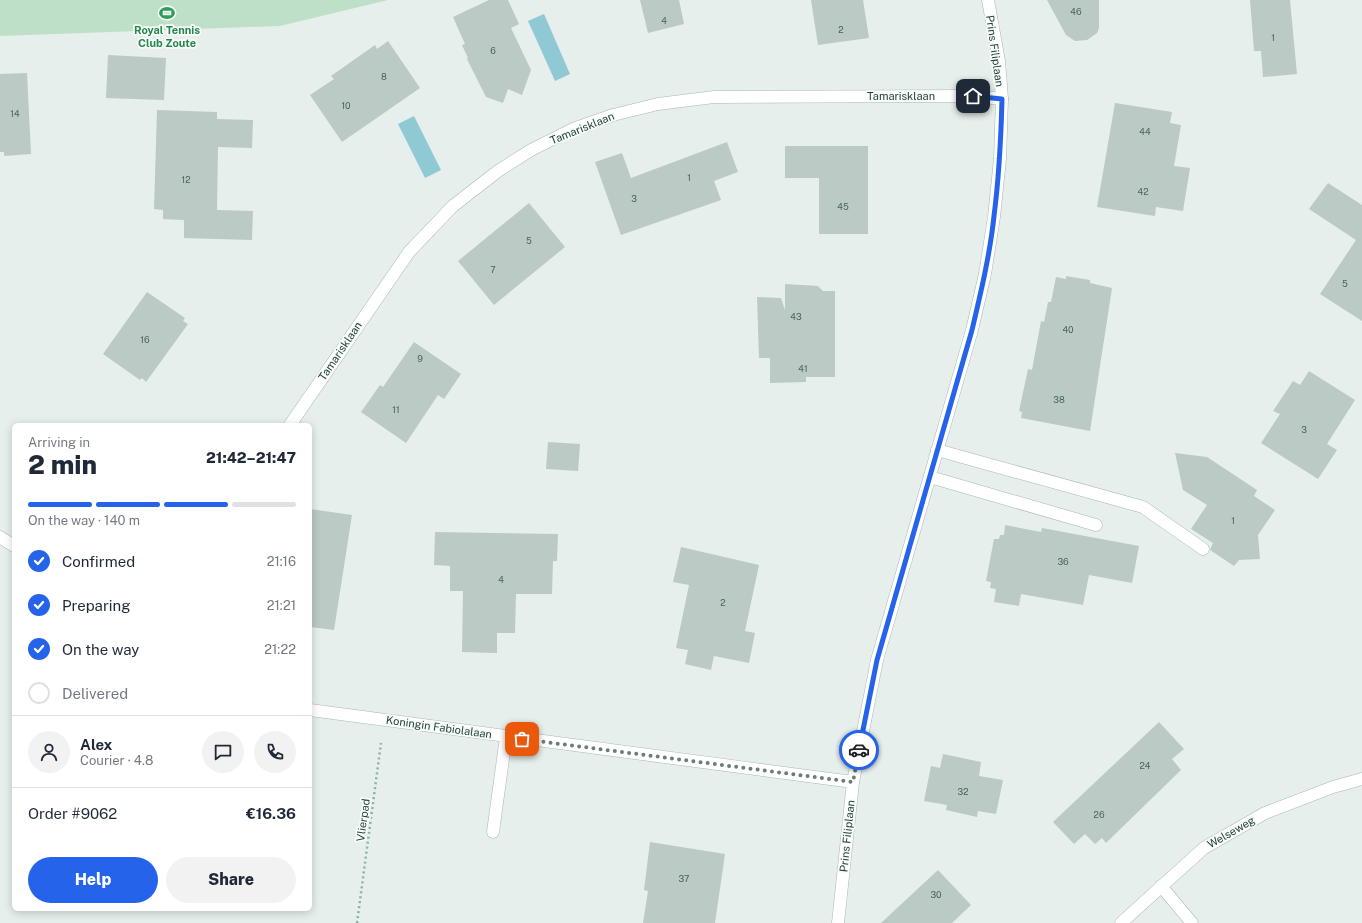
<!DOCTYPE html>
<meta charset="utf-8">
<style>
:root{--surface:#fff;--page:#f2f2f3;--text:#1f2937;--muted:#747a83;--line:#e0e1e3;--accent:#2563eb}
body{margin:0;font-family:"Public Sans",sans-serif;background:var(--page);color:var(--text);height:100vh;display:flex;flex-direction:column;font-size:15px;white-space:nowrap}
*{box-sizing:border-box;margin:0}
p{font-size:13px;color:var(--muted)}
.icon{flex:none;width:22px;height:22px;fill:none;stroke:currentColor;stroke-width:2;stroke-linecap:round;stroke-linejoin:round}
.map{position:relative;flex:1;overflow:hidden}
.drawer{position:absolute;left:12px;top:423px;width:300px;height:488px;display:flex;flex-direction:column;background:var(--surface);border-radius:6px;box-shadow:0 2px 10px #0003}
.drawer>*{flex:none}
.pin{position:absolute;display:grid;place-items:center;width:34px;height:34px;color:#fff;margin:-17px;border-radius:8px;box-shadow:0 2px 6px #0006}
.courier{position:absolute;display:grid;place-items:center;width:40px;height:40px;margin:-20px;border:3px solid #2563eb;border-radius:50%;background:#fff;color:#222;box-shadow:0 1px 5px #0007}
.headline em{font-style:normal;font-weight:800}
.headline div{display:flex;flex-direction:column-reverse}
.headline{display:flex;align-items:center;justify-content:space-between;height:68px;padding:0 16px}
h1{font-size:26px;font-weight:800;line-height:30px}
.bar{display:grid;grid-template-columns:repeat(4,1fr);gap:6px 4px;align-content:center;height:48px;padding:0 16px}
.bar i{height:5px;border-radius:3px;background:var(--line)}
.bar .selected{background:var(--accent)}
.bar p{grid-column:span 4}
.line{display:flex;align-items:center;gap:10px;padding:0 16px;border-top:1px solid var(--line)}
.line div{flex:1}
.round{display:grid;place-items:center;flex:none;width:42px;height:42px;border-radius:21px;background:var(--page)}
ol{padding:0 16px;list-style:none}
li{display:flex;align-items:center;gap:12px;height:44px}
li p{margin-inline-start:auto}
li .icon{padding:4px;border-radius:50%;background:var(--accent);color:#fff;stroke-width:4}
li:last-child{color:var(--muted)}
li i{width:22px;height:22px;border:2px solid var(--line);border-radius:50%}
.action{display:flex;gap:8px;margin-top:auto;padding:8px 16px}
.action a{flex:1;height:46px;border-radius:24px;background:var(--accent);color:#fff;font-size:16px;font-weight:800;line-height:46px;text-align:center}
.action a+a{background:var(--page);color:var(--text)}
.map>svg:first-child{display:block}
.green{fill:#bfe0c8}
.water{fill:#8ec9d4}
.building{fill:#bbcac4}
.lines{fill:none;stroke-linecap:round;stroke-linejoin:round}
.lane-casing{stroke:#a8b8b2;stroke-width:13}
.street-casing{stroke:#a8b8b2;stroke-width:13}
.path{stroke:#86b3a5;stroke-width:2.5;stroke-dasharray:2 3;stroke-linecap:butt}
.lane{stroke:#fff;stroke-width:12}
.street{stroke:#fff;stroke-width:12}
.done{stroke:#687f78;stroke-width:4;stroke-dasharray:0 7.2}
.route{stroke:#2563eb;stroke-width:5}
.labels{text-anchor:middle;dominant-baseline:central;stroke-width:3.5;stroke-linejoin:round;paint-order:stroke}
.number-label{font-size:9px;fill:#4a645c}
.leisure-label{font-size:11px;font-weight:bold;fill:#27864d;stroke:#f7fbf9}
.street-label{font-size:11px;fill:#24423a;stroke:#f7fbf9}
</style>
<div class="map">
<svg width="1362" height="923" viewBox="0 0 1362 923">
<rect width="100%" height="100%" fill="#e6efeb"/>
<!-- green -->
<polygon class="green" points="0,0 388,0 280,26 0,36"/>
<!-- water -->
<g class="water">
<polygon points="544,14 570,74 555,81 528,21"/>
<polygon points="414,116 441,170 425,178 398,124"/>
</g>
<!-- building -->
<g class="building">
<polygon points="489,0 508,0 519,24 511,28 531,70 522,95 508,89 503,103 486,97 467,59 468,58 462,45 465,44 453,17"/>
<polygon points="640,0 679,0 684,24 648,33"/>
<polygon points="811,0 863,0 869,38 818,45"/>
<polygon points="1047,0 1099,0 1099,28 1097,33 1087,40 1075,41 1066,35"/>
<polygon points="1250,0 1290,0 1297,74 1263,77 1261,51 1254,51"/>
<polygon points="388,41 420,88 342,142 310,95 334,79 331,76 375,45 377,49"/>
<polygon points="108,55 166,58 164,100 106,98"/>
<polygon points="27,73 31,154 4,156 4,152 0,152 0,74"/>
<polygon points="1115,103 1172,112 1170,123 1181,125 1174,166 1190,168 1183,211 1156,207 1155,216 1097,207"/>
<polygon points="157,110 217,112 217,119 253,120 252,148 218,147 217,210 253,211 252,240 184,238 184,220 163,219 163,210 154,209"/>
<polygon points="727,142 738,172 714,181 721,200 621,235 595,162 622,153 631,178"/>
<polygon points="785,146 868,146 868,234 819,234 819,178 785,178"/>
<polygon points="1328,183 1362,205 1362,321 1320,294 1356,240 1309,209"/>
<polygon points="529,203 565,247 494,305 458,261"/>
<polygon points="1066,276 1090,280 1090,283 1112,288 1090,431 1021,418 1022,412 1019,411 1028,369 1032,370 1041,321 1044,322 1048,302 1051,302 1056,277 1066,279"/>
<polygon points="785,284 818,286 823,291 835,291 835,377 806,377 806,382 770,383 770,358 759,358 757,297 781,298 785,310"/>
<polygon points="147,292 185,318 183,321 188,324 146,382 142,378 140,380 103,354"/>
<polygon points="414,342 461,374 444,399 438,395 406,443 361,412 380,385 383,387"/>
<polygon points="1309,371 1355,400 1327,444 1337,450 1318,479 1261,443 1280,414 1273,411 1293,381 1300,385"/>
<polygon points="548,442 580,444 578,471 546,469"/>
<polygon points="1175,453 1207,457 1257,490 1254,496 1275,510 1258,535 1260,559 1239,560 1234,566 1210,550 1213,543 1191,529 1207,505 1183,490"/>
<polygon points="310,509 352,515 334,630 310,627"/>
<polygon points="1005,525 1041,532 1042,528 1139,546 1132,583 1089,575 1083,605 1021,594 1019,606 994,602 996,589 990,588 991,582 986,581 994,539 999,539 1000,535 1004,535"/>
<polygon points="435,532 558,534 557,561 553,561 552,594 516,594 515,633 497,633 497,653 462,652 463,591 450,591 450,566 434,565"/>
<polygon points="681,547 759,565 745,631 755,633 749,663 714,656 711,670 685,664 688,650 676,648 689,585 673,582"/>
<polygon points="1159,722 1184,749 1172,759 1181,770 1106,843 1102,838 1095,844 1085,834 1074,844 1053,822"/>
<polygon points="943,754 981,762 979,776 1003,780 996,814 978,811 977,817 946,810 947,805 924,801 931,766 940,768"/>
<polygon points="650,842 725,854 715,923 643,923 648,891 644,890"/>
<polygon points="938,870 971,905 952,923 881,923"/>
</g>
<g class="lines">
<defs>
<g id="lane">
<polyline points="937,450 1143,507 1203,549"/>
<polyline points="930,477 1096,525"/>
<polyline points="493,832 506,737"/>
<polyline points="1161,886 1192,923"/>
</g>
<g id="street">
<polyline points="290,425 409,252 453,206 498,171 531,150 573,129 613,115 658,104 714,97 973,96 1002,99"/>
<polyline points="0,537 14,546"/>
<polyline points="310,710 853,782"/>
<polyline points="838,923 853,782 877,660 972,330 985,274 994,217 1000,159 1002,99 999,61 988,0"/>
<polyline points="1121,923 1204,848 1265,813 1333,787 1362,779"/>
</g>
</defs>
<!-- lane casing -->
<use href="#lane" class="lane-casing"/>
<!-- street casing -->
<use href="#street" class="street-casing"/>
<!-- path -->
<polyline class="path" points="357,923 381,743"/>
<!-- lane -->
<use href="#lane" class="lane"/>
<!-- street -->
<use href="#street" class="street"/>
</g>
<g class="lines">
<!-- done -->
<polyline class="done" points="522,739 853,782 859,750"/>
<!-- route -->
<path class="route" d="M859 750 877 660 972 330C981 292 990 254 994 216 999 177 1001 138 1002 99L973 96"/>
</g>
<!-- icons -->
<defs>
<symbol id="stadium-bare" viewBox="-9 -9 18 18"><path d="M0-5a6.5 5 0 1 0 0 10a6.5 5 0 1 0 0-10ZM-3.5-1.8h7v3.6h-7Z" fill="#2e9e5b" stroke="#f7fbf9" stroke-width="2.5" paint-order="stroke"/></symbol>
</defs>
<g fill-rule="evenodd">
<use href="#stadium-bare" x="156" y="2" width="22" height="22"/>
</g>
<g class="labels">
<!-- number labels -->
<g class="number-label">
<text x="1076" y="11">46</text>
<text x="664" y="20">4</text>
<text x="841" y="29">2</text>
<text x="1273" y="37">1</text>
<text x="493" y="50">6</text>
<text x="384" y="76">8</text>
<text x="346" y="105">10</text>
<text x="15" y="113">14</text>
<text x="1145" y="131">44</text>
<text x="689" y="177">1</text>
<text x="186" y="179">12</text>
<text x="1143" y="191">42</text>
<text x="634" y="198">3</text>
<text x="843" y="206">45</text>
<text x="529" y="240">5</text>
<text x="493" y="269">7</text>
<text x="1345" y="283">5</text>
<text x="796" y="316">43</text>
<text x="1068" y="329">40</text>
<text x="145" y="339">16</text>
<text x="420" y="358">9</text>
<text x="803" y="368">41</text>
<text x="1059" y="399">38</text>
<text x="396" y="409">11</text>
<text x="1304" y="429">3</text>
<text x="1233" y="520">1</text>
<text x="1063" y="561">36</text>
<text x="501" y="579">4</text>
<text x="723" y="602">2</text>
<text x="1145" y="765">24</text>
<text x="963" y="791">32</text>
<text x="1099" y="814">26</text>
<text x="684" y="878">37</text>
<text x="936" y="894">30</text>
</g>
<!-- leisure labels -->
<g class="leisure-label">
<text x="167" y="30">Royal Tennis<tspan x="167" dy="13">Club Zoute</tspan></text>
</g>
<!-- street labels -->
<g class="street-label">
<text transform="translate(995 51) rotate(82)">Prins Filiplaan</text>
<text x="901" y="96">Tamarisklaan</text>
<text transform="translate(582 128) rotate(-22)">Tamarisklaan</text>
<text transform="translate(340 351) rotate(-56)">Tamarisklaan</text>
<text transform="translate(439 727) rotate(8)">Koningin Fabiolalaan</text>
<text transform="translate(363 820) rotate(-82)">Vlierpad</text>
<text transform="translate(1231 832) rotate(-30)">Welseweg</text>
<text transform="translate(847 836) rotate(-84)">Prins Filiplaan</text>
</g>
</g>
</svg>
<div class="pin" style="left:522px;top:739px;background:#ea580c"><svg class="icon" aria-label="bag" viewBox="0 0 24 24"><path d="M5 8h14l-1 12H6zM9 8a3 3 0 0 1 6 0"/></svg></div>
<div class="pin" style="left:973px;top:96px;background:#1f2937"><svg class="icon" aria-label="home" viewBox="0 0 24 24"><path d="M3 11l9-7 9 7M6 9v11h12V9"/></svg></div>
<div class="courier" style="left:859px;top:750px"><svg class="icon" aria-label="car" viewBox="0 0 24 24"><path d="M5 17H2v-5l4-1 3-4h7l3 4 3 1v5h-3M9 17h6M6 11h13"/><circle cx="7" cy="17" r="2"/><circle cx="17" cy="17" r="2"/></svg></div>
<section class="drawer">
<div class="headline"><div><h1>2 min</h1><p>Arriving in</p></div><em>21:42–21:47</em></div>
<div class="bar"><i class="selected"></i><i class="selected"></i><i class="selected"></i><i></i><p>On the way · 140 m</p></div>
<ol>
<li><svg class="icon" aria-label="check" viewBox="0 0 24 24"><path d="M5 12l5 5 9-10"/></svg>Confirmed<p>21:16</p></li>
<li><svg class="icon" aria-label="check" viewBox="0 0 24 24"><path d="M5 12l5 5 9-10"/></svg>Preparing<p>21:21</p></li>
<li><svg class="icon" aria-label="check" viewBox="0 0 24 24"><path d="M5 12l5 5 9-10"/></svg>On the way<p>21:22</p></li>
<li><i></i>Delivered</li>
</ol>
<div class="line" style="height:72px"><a class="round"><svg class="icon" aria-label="person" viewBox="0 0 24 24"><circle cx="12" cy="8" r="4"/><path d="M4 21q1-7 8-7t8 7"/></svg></a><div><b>Alex</b><p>Courier · 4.8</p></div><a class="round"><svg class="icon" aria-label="chat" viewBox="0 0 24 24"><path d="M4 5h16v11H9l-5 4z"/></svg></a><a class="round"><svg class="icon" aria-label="phone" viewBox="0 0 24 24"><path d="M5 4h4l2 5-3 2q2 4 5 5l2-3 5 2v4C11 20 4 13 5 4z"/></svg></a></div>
<div class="line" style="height:52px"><div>Order #9062</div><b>€16.36</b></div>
<div class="action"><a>Help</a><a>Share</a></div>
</section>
</div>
